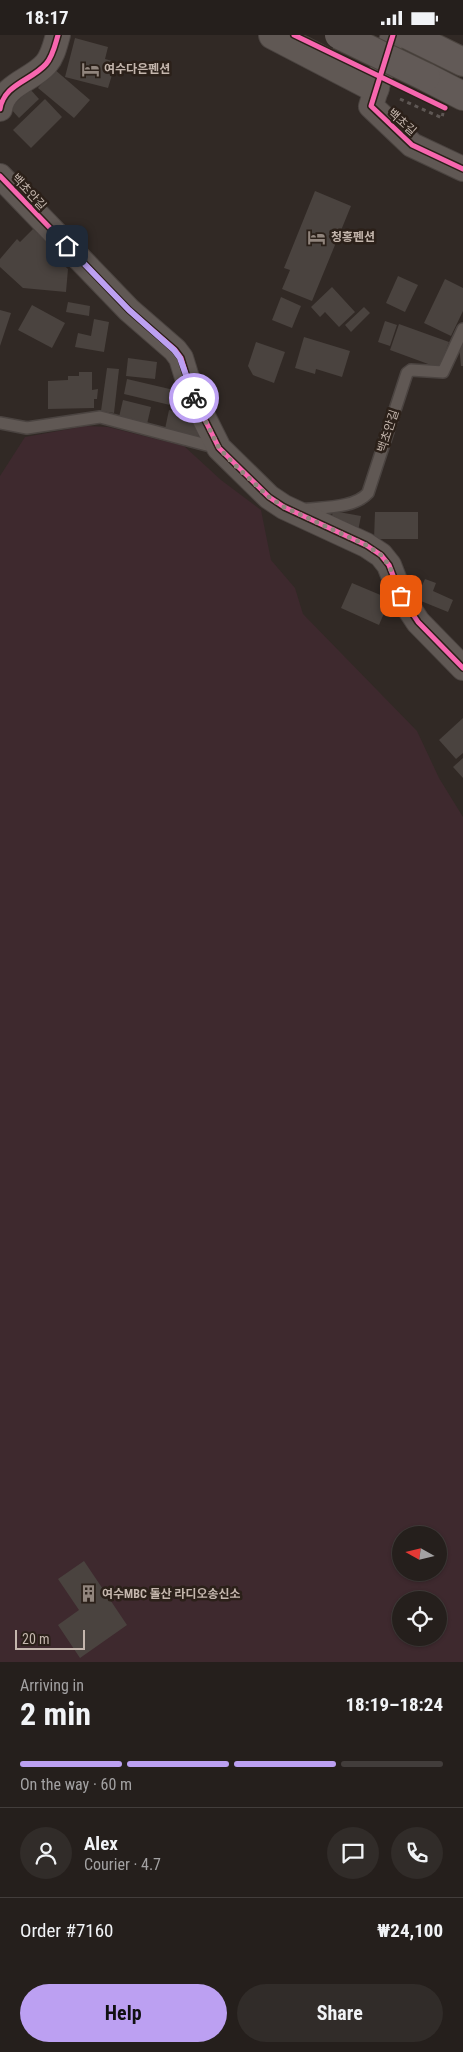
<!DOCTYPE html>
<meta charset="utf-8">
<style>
:root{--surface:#251f1c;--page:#312c29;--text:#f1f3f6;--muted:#a3a2a3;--line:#423d3b;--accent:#bca0f2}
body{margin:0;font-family:"Roboto Condensed","Noto Sans KR",sans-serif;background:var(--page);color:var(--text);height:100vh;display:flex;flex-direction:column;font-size:19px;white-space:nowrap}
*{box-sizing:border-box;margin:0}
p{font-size:16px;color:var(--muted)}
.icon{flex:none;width:28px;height:28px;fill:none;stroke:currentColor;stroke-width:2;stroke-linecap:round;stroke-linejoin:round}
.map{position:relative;height:1627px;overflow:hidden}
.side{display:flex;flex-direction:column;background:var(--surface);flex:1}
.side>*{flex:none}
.needle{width:32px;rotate:278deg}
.controls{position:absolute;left:392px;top:1491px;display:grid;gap:10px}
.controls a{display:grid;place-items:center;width:55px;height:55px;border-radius:50%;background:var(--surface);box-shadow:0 1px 4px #0004,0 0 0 1px var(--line);font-size:25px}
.scale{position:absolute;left:15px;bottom:12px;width:70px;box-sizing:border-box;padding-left:5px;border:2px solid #c4b6ad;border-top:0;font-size:14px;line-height:18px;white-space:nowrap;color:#c4b6ad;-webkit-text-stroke:4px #2b2019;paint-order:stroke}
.pin{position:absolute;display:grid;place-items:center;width:42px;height:42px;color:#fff;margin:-21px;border-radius:10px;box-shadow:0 2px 8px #0006}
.courier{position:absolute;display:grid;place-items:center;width:50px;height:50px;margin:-25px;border:4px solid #bca0f2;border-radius:50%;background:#fff;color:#222;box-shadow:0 1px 6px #0007}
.headline em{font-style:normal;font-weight:700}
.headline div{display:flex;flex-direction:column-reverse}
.headline{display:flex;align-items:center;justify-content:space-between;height:85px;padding:0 20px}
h1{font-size:32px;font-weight:700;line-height:38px}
.bar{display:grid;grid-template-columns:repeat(4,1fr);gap:8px 5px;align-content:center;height:60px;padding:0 20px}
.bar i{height:6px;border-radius:4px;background:var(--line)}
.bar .selected{background:var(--accent)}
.bar p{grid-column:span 4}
.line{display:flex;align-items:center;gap:12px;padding:0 20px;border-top:1px solid var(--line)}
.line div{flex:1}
.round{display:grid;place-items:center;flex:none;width:52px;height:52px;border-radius:26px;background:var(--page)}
.button{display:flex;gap:10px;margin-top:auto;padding:10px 20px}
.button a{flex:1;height:58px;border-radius:30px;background:var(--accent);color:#111;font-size:20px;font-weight:700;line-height:58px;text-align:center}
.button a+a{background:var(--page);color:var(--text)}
.status{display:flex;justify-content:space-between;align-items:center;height:35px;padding:0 25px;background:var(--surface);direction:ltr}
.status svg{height:14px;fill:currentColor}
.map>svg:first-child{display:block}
.green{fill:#3e292e;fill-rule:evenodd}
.building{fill:#4a433f}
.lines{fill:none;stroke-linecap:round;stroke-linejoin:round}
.service-casing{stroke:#4b4441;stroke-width:14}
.minor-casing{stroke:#4b4441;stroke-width:26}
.tertiary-casing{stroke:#4b4441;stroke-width:30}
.primary-casing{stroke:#4b443f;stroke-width:30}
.path{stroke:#5e5754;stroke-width:3;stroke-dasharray:4 4;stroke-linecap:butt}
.service{stroke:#605854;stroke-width:11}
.minor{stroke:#605854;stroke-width:24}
.tertiary{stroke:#605854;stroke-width:28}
.primary{stroke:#625a57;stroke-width:28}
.primary-bridge-casing{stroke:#4b443f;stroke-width:30;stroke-linecap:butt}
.primary-bridge{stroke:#625a57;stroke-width:28}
.cycleway-casing{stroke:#2b2019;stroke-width:8}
.cycleway{stroke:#f766af;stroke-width:5}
.done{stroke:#91857d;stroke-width:5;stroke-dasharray:0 9}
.route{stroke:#bca0f2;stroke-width:6}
.labels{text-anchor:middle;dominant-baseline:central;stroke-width:5;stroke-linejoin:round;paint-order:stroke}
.poi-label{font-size:12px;font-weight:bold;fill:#c4b6ad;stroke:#2b2019;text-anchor:start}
.street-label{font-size:12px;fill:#c4b6ad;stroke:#2b2019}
</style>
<div class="status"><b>18:17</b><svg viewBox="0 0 49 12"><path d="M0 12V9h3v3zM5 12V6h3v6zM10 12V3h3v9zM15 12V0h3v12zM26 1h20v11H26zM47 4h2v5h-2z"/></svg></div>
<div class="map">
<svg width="463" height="1627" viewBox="0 0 463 1627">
<rect width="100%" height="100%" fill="#312925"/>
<!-- green -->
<path class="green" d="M86 391 108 392 184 411 221 445 261 475 271 525 295 553 303 579 417 696 439 743 463 782V1627H0V441L25 402ZM401 1500H439V1538H401ZM401 1565H439V1602H401Z"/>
<!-- building -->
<g class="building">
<polygon points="75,3 108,12 105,24 116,27 108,53 65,42"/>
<polygon points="54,34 90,65 74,83 38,53"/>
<polygon points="30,54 39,64 19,83 10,73"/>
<polygon points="45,64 62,82 31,113 13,95"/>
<polygon points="315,156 351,171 312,266 282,254 290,235 284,233"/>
<polygon points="33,194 62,220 58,225 68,234 66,257 23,253 0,232 0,224 17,204 20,207"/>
<polygon points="398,241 418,250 405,277 386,268"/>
<polygon points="445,244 463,253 463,276 451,301 424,288"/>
<polygon points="332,252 355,277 339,292 325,277 320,282 311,272"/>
<polygon points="281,262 301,271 292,293 272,285"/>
<polygon points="68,267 90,271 89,281 66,277"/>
<polygon points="32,270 65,288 52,313 18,295"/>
<polygon points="364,272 370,278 351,297 345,290"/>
<polygon points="0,275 11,278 0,311"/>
<polygon points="94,284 109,287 104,317 75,312 78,298 91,301"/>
<polygon points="385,286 397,290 390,311 378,307"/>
<polygon points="399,289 449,307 439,333 390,315"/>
<polygon points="463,300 463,331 461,331 459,310"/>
<polygon points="304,302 350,316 342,342 316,334 315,339 295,333"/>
<polygon points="256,307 285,317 274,348 253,340 248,331"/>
<polygon points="128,323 157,327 155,344 126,341"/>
<polygon points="107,333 119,334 114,378 101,376"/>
<polygon points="79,337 92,337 92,355 98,354 97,364 94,364 94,373 48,374 48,346 68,345 68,341 79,341"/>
<polygon points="127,344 174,355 170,370 124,359"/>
<polygon points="123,365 151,372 147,389 119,382"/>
<polygon points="169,375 181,378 200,392 198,401 165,394"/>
<polygon points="333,476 361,481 358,496 330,491"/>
<polygon points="375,477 418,477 418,504 374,504"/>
<polygon points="425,544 436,548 433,556 453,565 448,577 416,564"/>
<polygon points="352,548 390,564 379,590 341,573"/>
<polygon points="463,683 463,718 456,724 439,705"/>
<polygon points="463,723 463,743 453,732"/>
<polygon points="84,1526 127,1590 80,1623 58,1590 79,1575 58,1544"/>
</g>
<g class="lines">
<defs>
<g id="service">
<polyline points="0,388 27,393 100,382 218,413"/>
<path d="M300 475C320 472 354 474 368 458L407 338 411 335 443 337 463 294"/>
</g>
<g id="minor">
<polyline points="393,0 371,71 412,110 463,134"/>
<path d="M0 74C4 49 31 46 46 29 53 21 55 10 58 0"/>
<polyline points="0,141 129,275 175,315 181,323 192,359 219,413 269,462 284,472 366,510 381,520 389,530 401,561 418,587 463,633"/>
</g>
<polyline id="tertiary" points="273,0 375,53"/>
<g id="primary">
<polyline points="408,0 463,27"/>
<polyline points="426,42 463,61"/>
</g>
</defs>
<!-- service casing -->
<use href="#service" class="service-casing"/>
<!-- minor casing -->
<use href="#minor" class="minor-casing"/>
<!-- tertiary casing -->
<use href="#tertiary" class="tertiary-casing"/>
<!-- primary casing -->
<use href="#primary" class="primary-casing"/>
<!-- path -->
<polyline class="path" points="400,64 442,83 443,78"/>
<!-- service -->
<use href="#service" class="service"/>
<!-- minor -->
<use href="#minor" class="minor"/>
<!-- tertiary -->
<use href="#tertiary" class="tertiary"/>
<!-- primary -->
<use href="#primary" class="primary"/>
<defs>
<polyline id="primary-bridge" points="339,0 426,42"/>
</defs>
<!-- primary-bridge casing -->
<use href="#primary-bridge" class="primary-bridge-casing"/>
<!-- primary-bridge -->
<use href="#primary-bridge" class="primary-bridge"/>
<defs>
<g id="cycleway">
<polyline points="294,0 445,73"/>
<polyline points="393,0 371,71 412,110 463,134"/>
<path d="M0 74C4 49 31 46 46 29 53 21 55 10 58 0"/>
<polyline points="0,141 129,275 175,315 181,323 192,359 219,413 269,462 284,472 366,510 381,520 389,530 401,561 418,587 463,633"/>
</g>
</defs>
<!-- cycleway casing -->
<use href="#cycleway" class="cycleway-casing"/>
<!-- cycleway -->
<use href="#cycleway" class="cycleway"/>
</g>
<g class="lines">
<!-- done -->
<polyline class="done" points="194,363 219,413 238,433 269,462 284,472 366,510 381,520 389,530 401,561"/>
<!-- route -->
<polyline class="route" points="67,211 129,275 174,315 180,323 194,363"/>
</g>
<!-- icons -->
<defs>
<symbol id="hotel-bare" viewBox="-9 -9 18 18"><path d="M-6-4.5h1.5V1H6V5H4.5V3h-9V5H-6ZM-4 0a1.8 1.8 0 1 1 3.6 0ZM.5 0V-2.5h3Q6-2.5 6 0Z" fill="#91857d" stroke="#2b2019" stroke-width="2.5" paint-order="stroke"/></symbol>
<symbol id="building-bare" viewBox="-9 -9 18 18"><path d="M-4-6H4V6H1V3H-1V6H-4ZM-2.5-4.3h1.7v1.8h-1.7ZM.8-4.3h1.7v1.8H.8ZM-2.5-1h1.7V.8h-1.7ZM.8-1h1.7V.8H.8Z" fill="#91857d" stroke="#2b2019" stroke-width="2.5" paint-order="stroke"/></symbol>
</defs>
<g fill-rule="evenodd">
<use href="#hotel-bare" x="78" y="22" width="25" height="25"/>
<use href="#hotel-bare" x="304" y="190" width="25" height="25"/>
<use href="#building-bare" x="76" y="1546" width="25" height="25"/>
</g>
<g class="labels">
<!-- poi labels -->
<g class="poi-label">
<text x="104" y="34">여수다은펜션</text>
<text x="331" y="202">청홍펜션</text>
<text x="102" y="1559">여수MBC 돌산 라디오송신소</text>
</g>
<!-- street labels -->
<g class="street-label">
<text transform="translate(402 87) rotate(42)">백초길</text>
<text transform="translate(29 157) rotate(47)">백초안길</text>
<text transform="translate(388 396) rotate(-72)">백초안길</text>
</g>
</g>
</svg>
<div class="controls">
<a><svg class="needle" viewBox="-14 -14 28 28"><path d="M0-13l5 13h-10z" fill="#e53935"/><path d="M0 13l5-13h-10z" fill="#a3a2a3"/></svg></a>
<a><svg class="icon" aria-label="locate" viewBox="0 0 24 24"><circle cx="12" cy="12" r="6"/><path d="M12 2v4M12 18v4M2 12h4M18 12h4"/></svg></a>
</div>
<div class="scale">20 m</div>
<div class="pin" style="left:401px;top:561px;background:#ea580c"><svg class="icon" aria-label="bag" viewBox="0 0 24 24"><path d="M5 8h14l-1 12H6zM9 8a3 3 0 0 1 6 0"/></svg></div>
<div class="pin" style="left:67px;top:211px;background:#1f2937"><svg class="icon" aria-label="home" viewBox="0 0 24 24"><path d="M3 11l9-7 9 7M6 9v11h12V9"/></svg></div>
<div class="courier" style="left:194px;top:363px"><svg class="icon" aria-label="bike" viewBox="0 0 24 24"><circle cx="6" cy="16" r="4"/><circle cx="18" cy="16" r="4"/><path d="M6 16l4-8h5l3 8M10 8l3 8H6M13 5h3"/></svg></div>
</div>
<section class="side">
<div class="headline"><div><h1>2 min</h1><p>Arriving in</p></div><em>18:19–18:24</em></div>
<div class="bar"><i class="selected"></i><i class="selected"></i><i class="selected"></i><i></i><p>On the way · 60 m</p></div>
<div class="line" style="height:90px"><a class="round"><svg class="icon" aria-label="person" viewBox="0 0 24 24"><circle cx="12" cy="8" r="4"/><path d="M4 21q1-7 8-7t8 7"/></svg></a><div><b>Alex</b><p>Courier · 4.7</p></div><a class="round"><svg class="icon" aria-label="chat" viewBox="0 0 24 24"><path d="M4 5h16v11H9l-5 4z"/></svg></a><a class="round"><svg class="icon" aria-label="phone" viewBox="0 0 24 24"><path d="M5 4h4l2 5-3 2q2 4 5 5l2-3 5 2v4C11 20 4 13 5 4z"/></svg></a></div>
<div class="line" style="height:65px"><div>Order #7160</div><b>₩24,100</b></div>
<div class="button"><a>Help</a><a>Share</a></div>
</section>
